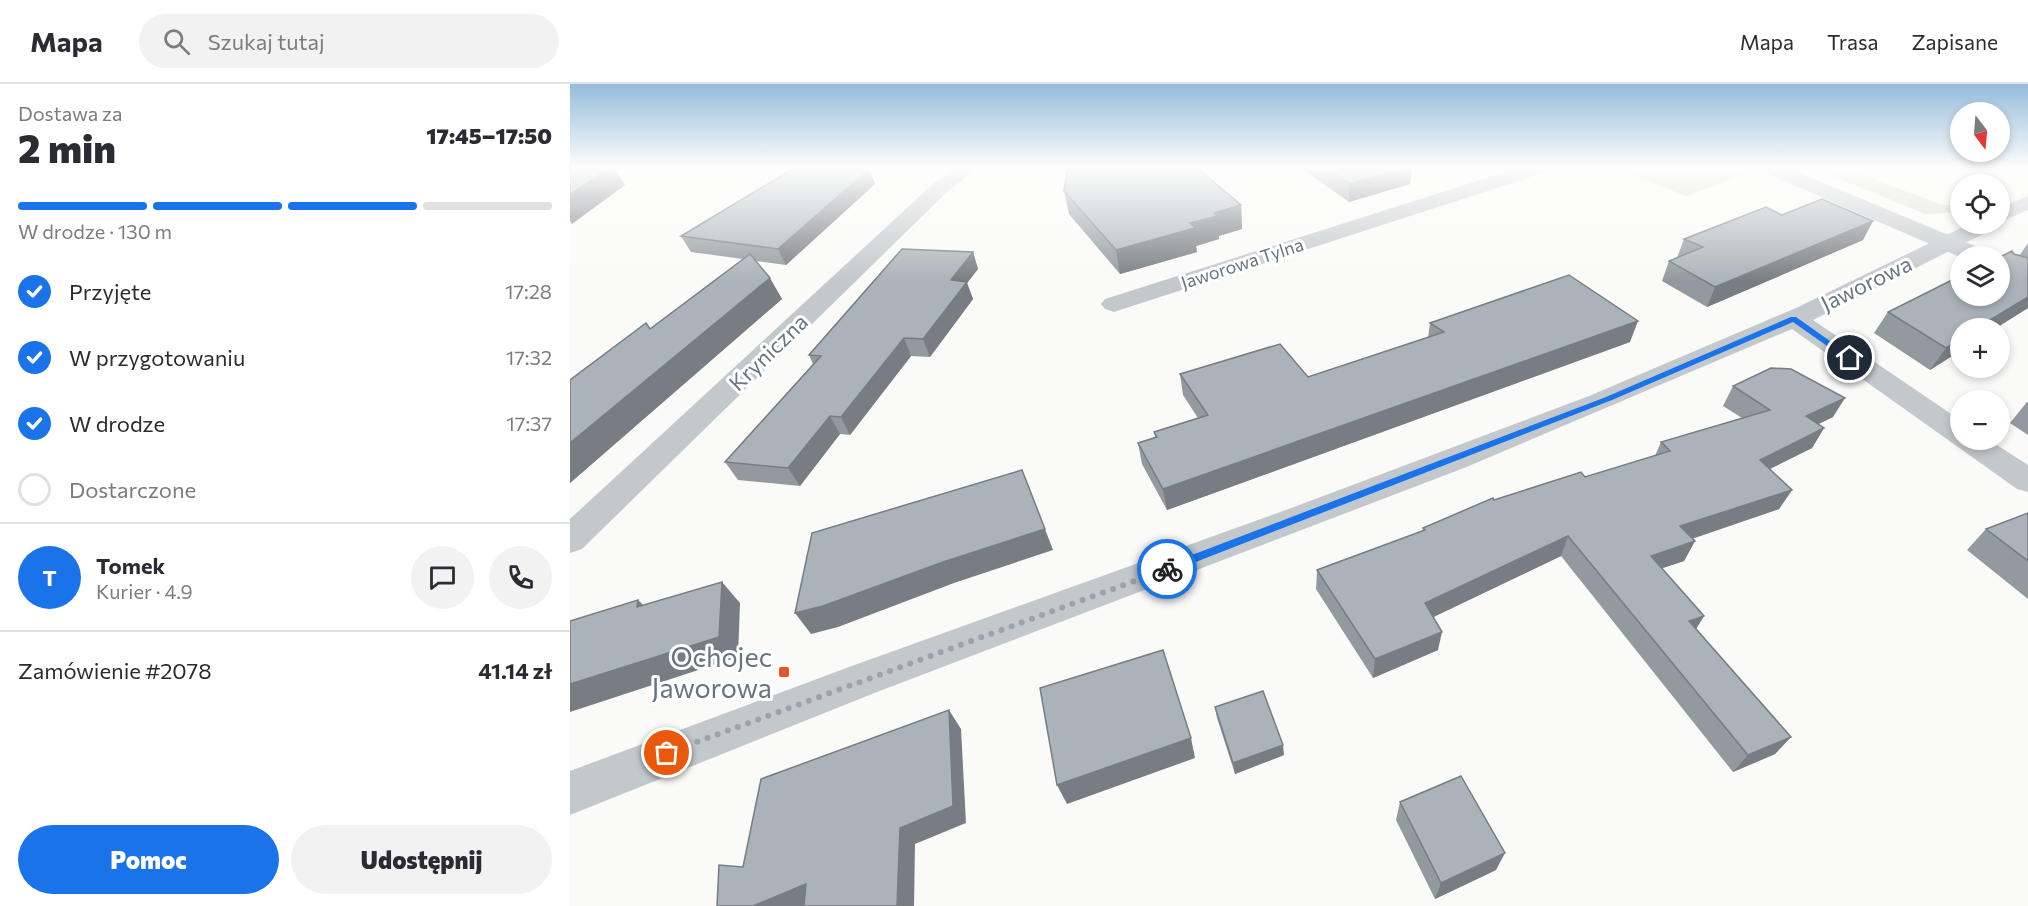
<!DOCTYPE html>
<html lang="pl">
<meta charset="utf-8">
<style>
:root{--surface:#fff;--page:#f2f2f3;--text:#2b2b33;--muted:#7c7c81;--line:#e1e1e2;--accent:#1a73e8}
body{margin:0;font-family:Commissioner,sans-serif;background:var(--page);color:var(--text);height:100vh;display:flex;flex-direction:column;font-size:22px;white-space:nowrap}
*{box-sizing:border-box;margin:0}
p{font-size:20px;color:var(--muted)}
.icon{flex:none;width:33px;height:33px;fill:none;stroke:currentColor;stroke-width:2;stroke-linecap:round;stroke-linejoin:round}
.map{position:relative;flex:1;overflow:hidden}
.panel{display:flex;flex-direction:column;background:var(--surface);width:570px}
.panel>*{flex:none}
.needle{width:39px;rotate:164deg}
.controls{position:absolute;left:1380px;top:18px;display:grid;gap:12px}
.controls a{display:grid;place-items:center;width:60px;height:60px;border-radius:50%;background:var(--surface);box-shadow:0 3px 9px #0003;font-size:30px}
.pin{position:absolute;display:grid;place-items:center;width:51px;height:51px;color:#fff;margin:-26px;border:3px solid #fff;border-radius:50%;box-shadow:0 2px 6px #0007}
.courier{position:absolute;display:grid;place-items:center;width:60px;height:60px;margin:-30px;border:4px solid #1a73e8;border-radius:50%;background:#fff;color:#222;box-shadow:0 2px 8px #0007}
.head em{font-style:normal;font-weight:800}
.head div{display:flex;flex-direction:column-reverse}
.head{display:flex;align-items:center;justify-content:space-between;height:102px;padding:0 18px}
h1{font-size:39px;font-weight:800;line-height:45px}
.bar{display:grid;grid-template-columns:repeat(4,1fr);gap:9px 6px;align-content:center;height:72px;padding:0 18px}
.bar i{height:8px;border-radius:4px;background:var(--line)}
.bar .on{background:var(--accent)}
.bar p{grid-column:span 4}
.line{display:flex;align-items:center;gap:15px;padding:0 18px;border-top:2px solid var(--line)}
.line div{flex:1}
.round{display:grid;place-items:center;flex:none;width:63px;height:63px;border-radius:32px;background:var(--page)}
ol{padding:0 18px;list-style:none}
li{display:flex;align-items:center;gap:18px;height:66px}
li p{margin-inline-start:auto}
li .icon{padding:6px;border-radius:50%;background:var(--accent);color:#fff;stroke-width:4}
li:last-child{color:var(--muted)}
li i{width:33px;height:33px;border:3px solid var(--line);border-radius:50%}
.cta{display:flex;gap:12px;margin-top:auto;padding:12px 18px}
.cta a{flex:1;height:69px;border-radius:36px;background:var(--accent);color:#fff;font-size:24px;font-weight:800;line-height:69px;text-align:center}
.cta a+a{background:var(--page);color:var(--text)}
header{display:flex;align-items:center;gap:36px;box-sizing:border-box;height:84px;padding:0 30px;background:var(--surface);border-bottom:2px solid var(--line)}
header strong{font-size:28px}
nav{display:flex;gap:33px;margin-inline-start:auto;font-size:21px}
.search{width:420px;height:54px;background:var(--page);display:flex;align-items:center;gap:15px;box-sizing:border-box;padding:0 21px;border-radius:33px;color:var(--muted);font-size:22px}
main{display:flex;flex:1;min-height:0}
.map>svg:first-child{display:block}
.green{fill:#dadfd7}
.lines{fill:none;stroke-linecap:round;stroke-linejoin:round}
.minor{fill:#c3c8cc;fill-rule:evenodd}
.tertiary{fill:#c3c8cc;fill-rule:evenodd}
.wall{fill:#929a9f}
.shaded-wall{fill:#777d82}
.building{fill:#aab3b9;stroke:#777d82;stroke-width:1.5}
.route{fill:#1a73e8}
.done{stroke:#99a4ac;stroke-width:6;stroke-dasharray:0 10.8}
.poi-dot{fill:#e4572e;stroke:#fff;stroke-width:2}
.labels{text-anchor:middle;dominant-baseline:central;stroke-width:6;stroke-linejoin:round;paint-order:stroke}
.far-street-label{font-size:18px;fill:#657683;stroke:#fff}
.street-label{font-size:22px;fill:#657683;stroke:#fff}
.near-poi-label{font-size:27px;fill:#657683;stroke:#fff;text-anchor:end}
</style>
<header>
<strong>Mapa</strong>
<div class="search"><svg class="icon" aria-label="search" viewBox="0 0 24 24"><circle cx="10" cy="10" r="6"/><path d="M15 15l6 6"/></svg>Szukaj tutaj</div>
<nav><a>Mapa</a><a>Trasa</a><a>Zapisane</a></nav>
</header>
<main>
<section class="panel">
<div class="head"><div><h1>2 min</h1><p>Dostawa za</p></div><em>17:45–17:50</em></div>
<div class="bar"><i class="on"></i><i class="on"></i><i class="on"></i><i></i><p>W drodze · 130 m</p></div>
<ol>
<li><svg class="icon" aria-label="check" viewBox="0 0 24 24"><path d="M5 12l5 5 9-10"/></svg>Przyjęte<p>17:28</p></li>
<li><svg class="icon" aria-label="check" viewBox="0 0 24 24"><path d="M5 12l5 5 9-10"/></svg>W przygotowaniu<p>17:32</p></li>
<li><svg class="icon" aria-label="check" viewBox="0 0 24 24"><path d="M5 12l5 5 9-10"/></svg>W drodze<p>17:37</p></li>
<li><i></i>Dostarczone</li>
</ol>
<div class="line" style="height:108px"><b class="round" style="background:var(--accent);color:#fff">T</b><div><b>Tomek</b><p>Kurier · 4.9</p></div><a class="round"><svg class="icon" aria-label="chat" viewBox="0 0 24 24"><path d="M4 5h16v11H9l-5 4z"/></svg></a><a class="round"><svg class="icon" aria-label="phone" viewBox="0 0 24 24"><path d="M5 4h4l2 5-3 2q2 4 5 5l2-3 5 2v4C11 20 4 13 5 4z"/></svg></a></div>
<div class="line" style="height:78px"><div>Zamówienie #2078</div><b>41.14 zł</b></div>
<div class="cta"><a>Pomoc</a><a>Udostępnij</a></div>
</section>
<div class="map">
<svg width="1458" height="822" viewBox="0 0 1458 822">
<rect width="100%" height="100%" fill="#fafaf8"/>
<!-- green -->
<g class="green">
<polygon points="1043,83 1170,83 1181,88 1116,112"/>
<polygon points="1241,83 1272,83 1367,119 1390,124 1390,128 1355,130"/>
</g>
<g class="lines">
<!-- minor -->
<g class="minor">
<polygon points="386,83 409,83 378,107 12,465 0,469 0,435 364,99"/>
<polygon points="951,83 982,83 979,87 553,225 544,228 535,225 531,220 535,215"/>
<polygon points="1458,112 1458,126 1430,138 1430,124"/>
<polygon points="1399,140 1426,140 1423,145 1243,236 1390,336 1390,356 1419,356 1458,381 1458,408 1447,405 1222,245 894,384 307,608 0,731 0,687 279,583 724,423 1019,312 1226,224"/>
</g>
<!-- tertiary -->
<polygon class="tertiary" points="1188,83 1215,83 1417,167 1421,172 1390,173 1191,87"/>
</g>
<!-- wall -->
<g class="wall">
<polygon points="730,83 842,83 840,100 779,118"/>
<polygon points="299,85 305,100 216,181 186,177 212,215 0,399 0,296 80,245 173,175 121,168 111,152"/>
<polygon points="494,107 671,121 672,145 649,152 649,155 626,162 627,168 550,190 499,130"/>
<polygon points="1212,131 1293,156 1137,223 1092,197 1099,177 1107,174 1114,155"/>
<polygon points="1458,159 1458,224 1426,244 1390,244 1390,267 1360,286 1304,249 1318,228 1444,170 1449,172"/>
<polygon points="403,168 408,185 397,199 403,215 360,273 341,272 280,351 270,350 230,402 168,396 155,378 243,280 239,271"/>
<polygon points="860,239 1060,258 597,426 572,380 568,359 585,353 584,348 628,334 613,311 610,290 738,293 858,254"/>
<polygon points="1163,302 1263,333 1248,340 1254,344 1242,364 1199,385 1222,406 1209,425 1122,455 1125,457 1114,477 1092,484 1134,532 1126,545 1221,653 1205,670 1163,688 991,472 863,533 868,566 803,594 746,505 747,486 853,447 853,444 924,416 1015,393 1085,372 1091,358 1172,334 1153,322"/>
<polygon points="1457,318 1458,318 1458,351 1440,339"/>
<polygon points="1458,429 1458,515 1397,466 1416,445"/>
<polygon points="645,623 714,671 665,690 647,634"/>
<polygon points="830,718 926,786 865,815 826,736"/>
</g>
<!-- shaded-wall -->
<g class="shaded-wall">
<polygon points="40,83 44,83 55,101 2,140 0,137 0,111"/>
<polygon points="836,83 842,83 840,100 779,118 780,100"/>
<polygon points="299,85 305,100 216,181 208,165"/>
<polygon points="671,121 672,145 649,152 649,155 626,162 627,168 550,190 546,166 620,139 644,129"/>
<polygon points="1303,137 1293,156 1137,223 1145,203"/>
<polygon points="403,168 408,185 397,199 403,215 360,273 353,255 381,196"/>
<polygon points="200,194 212,215 0,399 0,359"/>
<polygon points="1458,213 1458,224 1426,244 1407,244"/>
<polygon points="1068,237 1060,258 597,426 593,405"/>
<polygon points="334,254 341,272 280,351 271,333"/>
<polygon points="1390,255 1390,267 1360,286 1376,264"/>
<polygon points="1275,314 1263,333 1224,352 1236,332"/>
<polygon points="260,332 270,350 230,402 218,384"/>
<polygon points="1254,344 1242,364 1178,396 1190,376"/>
<polygon points="1222,406 1209,425 1100,462 1110,442"/>
<polygon points="475,445 483,466 384,499 268,543 241,550 225,529 373,478"/>
<polygon points="998,452 991,472 851,539 855,519"/>
<polygon points="1125,457 1114,477 1072,491 1081,472"/>
<polygon points="152,498 170,519 168,573 0,628 0,600"/>
<polygon points="68,516 89,536 67,523"/>
<polygon points="1134,532 1122,551 1119,537"/>
<polygon points="872,548 868,566 803,594 805,575"/>
<polygon points="379,626 391,645 396,739 345,760 344,822 327,822 330,744"/>
<polygon points="1221,653 1205,670 1163,688 1178,671"/>
<polygon points="621,654 625,674 497,720 487,701"/>
<polygon points="713,661 714,671 665,690 663,679"/>
<polygon points="935,769 926,786 865,815 871,799"/>
<polygon points="236,800 239,822 183,822"/>
</g>
<!-- building -->
<g class="building">
<polygon points="0,83 40,83 0,111"/>
<polygon points="226,83 280,83 299,85 208,165 111,152"/>
<polygon points="498,83 626,83 671,121 644,129 648,132 620,139 625,144 546,166 494,107"/>
<polygon points="756,83 836,83 780,100"/>
<polygon points="1252,115 1303,137 1145,203 1099,177 1133,163 1114,155 1196,123 1212,131"/>
<polygon points="332,165 403,168 381,196 397,198 353,255 334,254 271,333 260,332 218,384 155,378 251,272 239,271"/>
<polygon points="1442,167 1444,170 1458,174 1458,213 1407,244 1390,244 1390,255 1376,264 1318,228 1390,192 1390,212 1430,212 1430,173"/>
<polygon points="180,170 200,194 0,359 0,296 76,239 80,245"/>
<polygon points="999,191 1068,237 593,405 568,359 587,353 584,348 638,331 610,290 710,260 738,293 874,248 860,239"/>
<polygon points="1201,284 1221,285 1275,314 1236,332 1254,344 1190,376 1222,406 1110,442 1125,457 1081,472 1134,532 1119,537 1221,653 1178,671 998,452 855,519 872,548 805,575 747,486 855,446 853,444 923,414 924,416 1011,388 1015,393 1100,367 1091,358 1200,326 1163,302"/>
<polygon points="452,386 475,445 373,478 253,522 225,529 242,449"/>
<polygon points="1458,429 1458,477 1416,445"/>
<polygon points="152,498 149,553 0,600 0,537 68,516 67,523"/>
<polygon points="593,566 621,654 487,701 470,604"/>
<polygon points="693,607 713,661 663,679 645,623"/>
<polygon points="379,626 383,722 330,744 327,822 234,822 236,800 183,822 147,822 149,781 173,783 191,695"/>
<polygon points="891,692 935,769 871,799 830,718"/>
</g>
<!-- sky -->
<linearGradient id="sky" x2="0" y2="1"><stop stop-color="#96bcdc"/><stop offset="0.42" stop-color="#fdfdfc"/><stop offset="1" stop-color="#fdfdfc" stop-opacity="0"/></linearGradient>
<rect width="1458" height="198" fill="url(#sky)"/>
<!-- route -->
<polygon class="route" points="1221,233 1226,233 1284,274 1277,276 1223,238 1042,316 600,488 593,488 591,485 593,482 1036,313"/>
<g class="lines">
<!-- done -->
<polyline class="done" points="97,669 597,485"/>
</g>
<!-- markers -->
<rect class="poi-dot" x="208" y="582" width="12" height="12" rx="3"/>
<g class="labels">
<!-- far-street labels -->
<g class="far-street-label">
<text transform="translate(672 179) rotate(-18)">Jaworowa Tylna</text>
</g>
<!-- street labels -->
<g class="street-label">
<text transform="translate(1296 199) rotate(-26)">Jaworowa</text>
<text transform="translate(198 268) rotate(-44)">Kryniczna</text>
</g>
<!-- near-poi labels -->
<g class="near-poi-label">
<text x="202" y="572">Ochojec<tspan x="202" dy="31">Jaworowa</tspan></text>
</g>
</g>
</svg>
<div class="controls">
<a><svg class="needle" viewBox="-14 -14 28 28"><path d="M0-13l5 13h-10z" fill="#e53935"/><path d="M0 13l5-13h-10z" fill="#7c7c81"/></svg></a>
<a><svg class="icon" aria-label="locate" viewBox="0 0 24 24"><circle cx="12" cy="12" r="6"/><path d="M12 2v4M12 18v4M2 12h4M18 12h4"/></svg></a>
<a><svg class="icon" aria-label="layers" viewBox="0 0 24 24"><path d="M12 4l9 5-9 5-9-5zM3 14l9 5 9-5"/></svg></a>
<a>+</a>
<a>−</a>
</div>
<div class="pin" style="left:97px;top:669px;background:#ea580c"><svg class="icon" aria-label="bag" viewBox="0 0 24 24"><path d="M5 8h14l-1 12H6zM9 8a3 3 0 0 1 6 0"/></svg></div>
<div class="pin" style="left:1280px;top:274px;background:#1f2937"><svg class="icon" aria-label="home" viewBox="0 0 24 24"><path d="M3 11l9-7 9 7M6 9v11h12V9"/></svg></div>
<div class="courier" style="left:597px;top:485px"><svg class="icon" aria-label="bike" viewBox="0 0 24 24"><circle cx="6" cy="16" r="4"/><circle cx="18" cy="16" r="4"/><path d="M6 16l4-8h5l3 8M10 8l3 8H6M13 5h3"/></svg></div>
</div>
</main>
